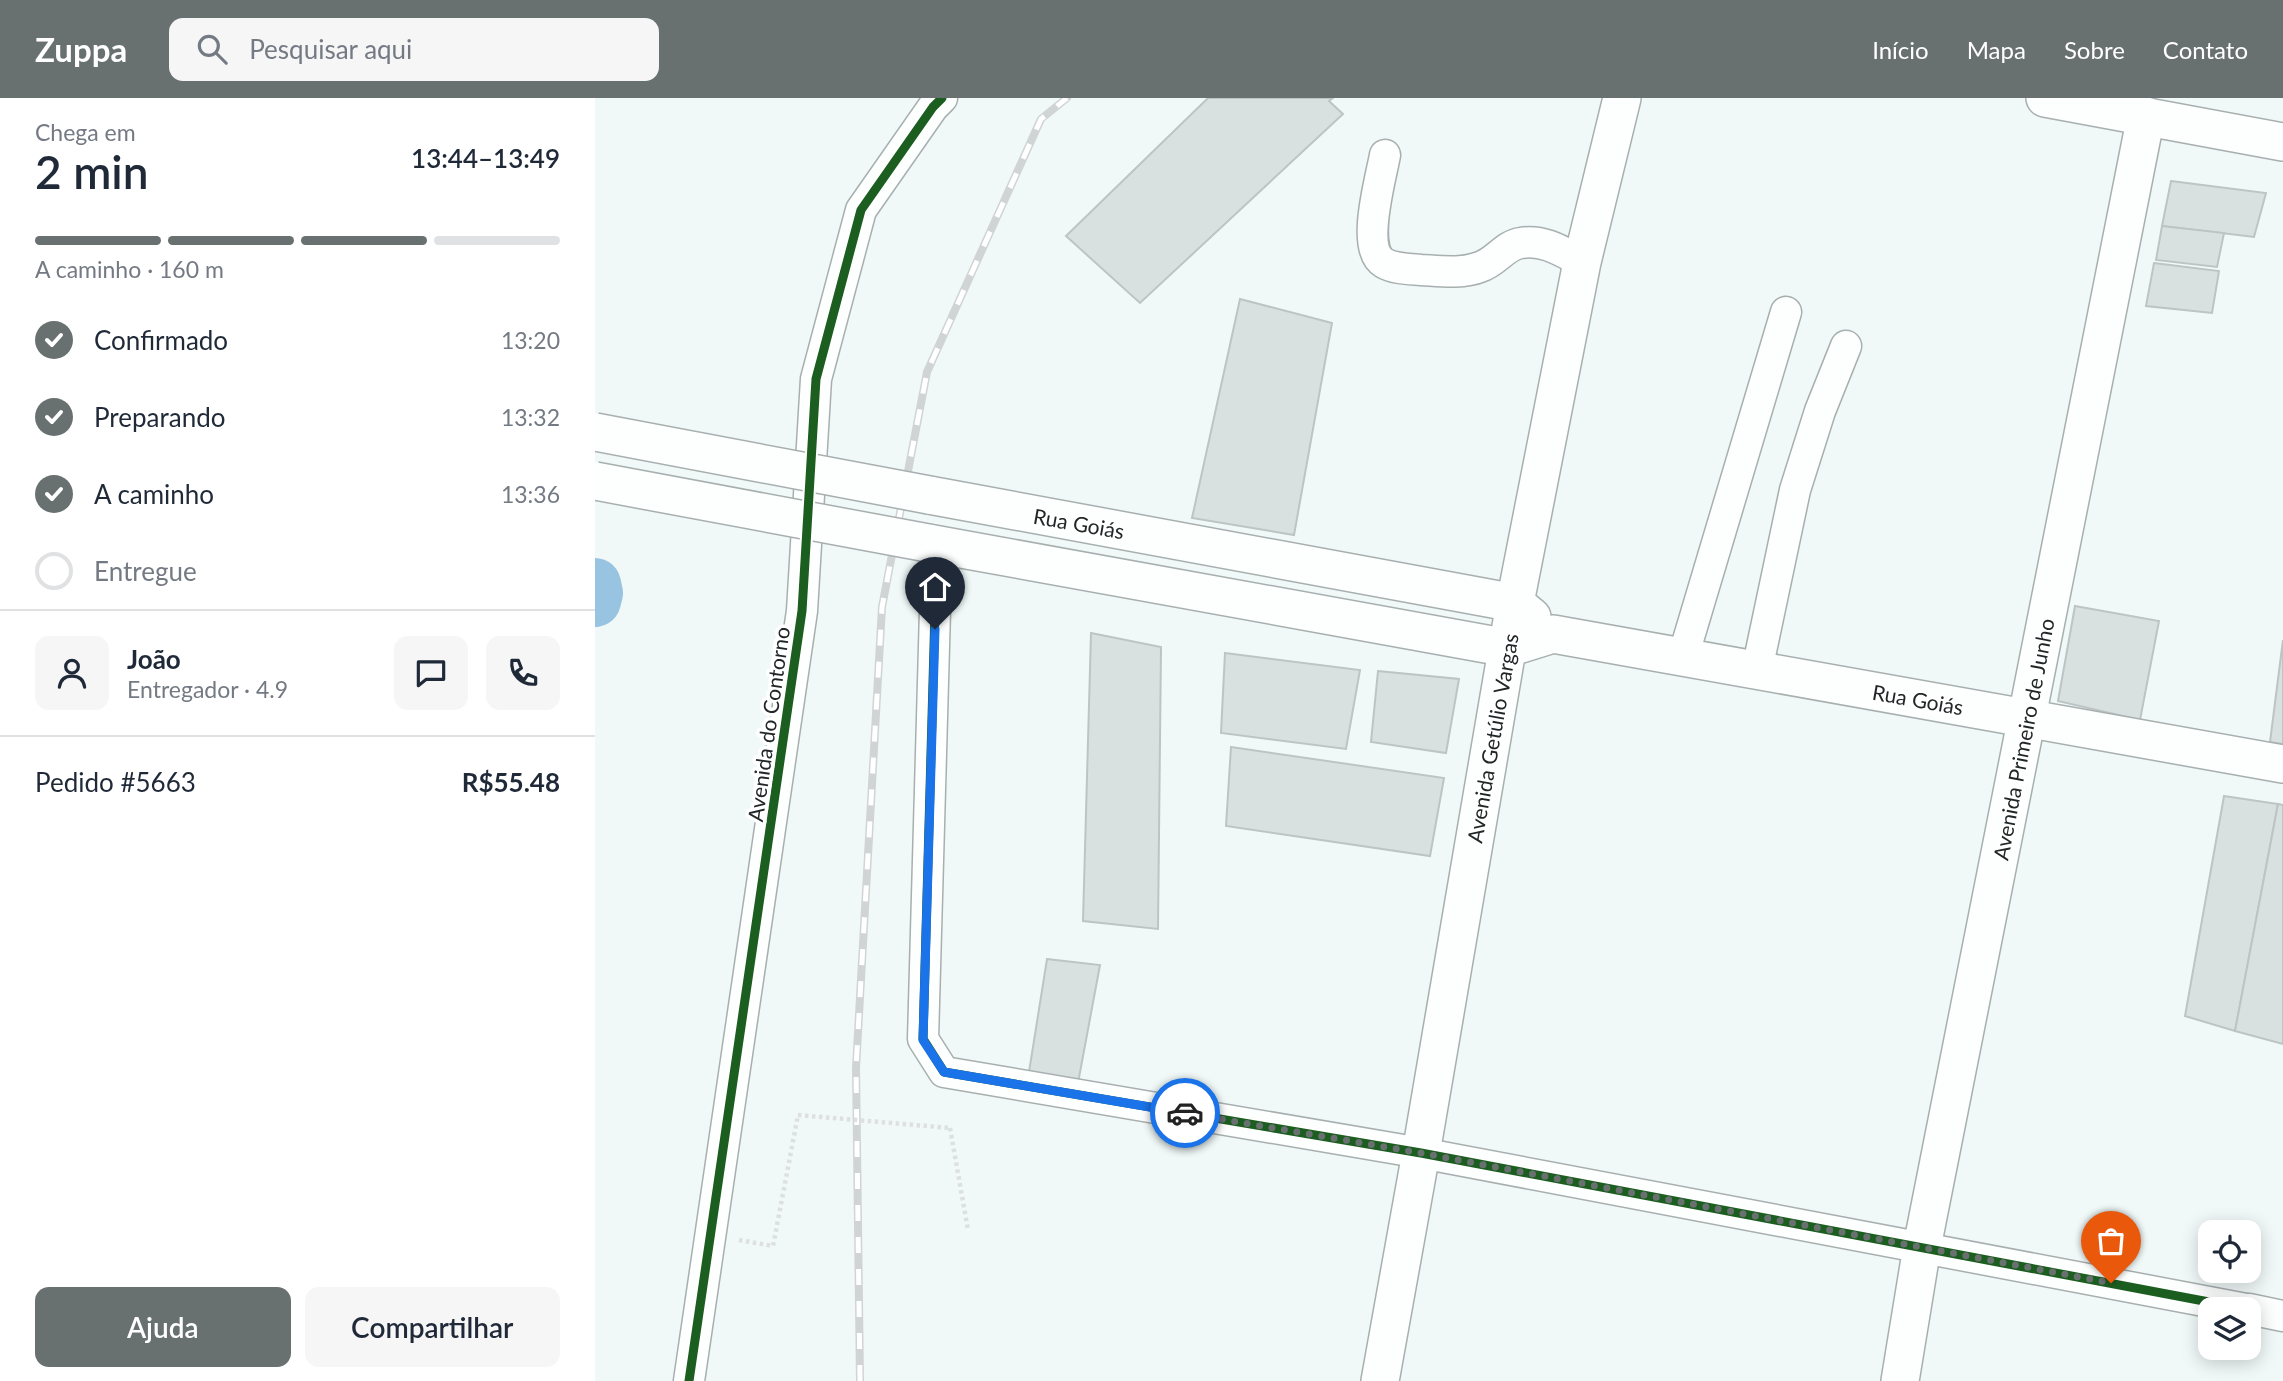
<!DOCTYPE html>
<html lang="pt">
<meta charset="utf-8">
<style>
:root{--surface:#fff;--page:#f6f6f7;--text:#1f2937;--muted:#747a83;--line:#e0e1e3;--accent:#697070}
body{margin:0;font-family:Lato,sans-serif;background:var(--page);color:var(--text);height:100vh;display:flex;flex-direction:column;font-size:26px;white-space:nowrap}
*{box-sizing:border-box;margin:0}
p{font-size:23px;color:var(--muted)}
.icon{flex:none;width:38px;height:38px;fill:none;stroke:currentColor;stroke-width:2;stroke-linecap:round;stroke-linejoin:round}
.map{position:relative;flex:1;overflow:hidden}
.side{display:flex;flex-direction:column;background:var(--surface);width:595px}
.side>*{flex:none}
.controls{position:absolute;left:1603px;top:1122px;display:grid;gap:14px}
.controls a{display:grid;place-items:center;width:63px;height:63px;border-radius:14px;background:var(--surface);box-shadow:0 4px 18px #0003;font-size:35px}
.pin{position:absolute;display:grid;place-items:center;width:60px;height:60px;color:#fff;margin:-72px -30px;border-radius:50% 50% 50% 0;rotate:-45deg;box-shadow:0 0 7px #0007}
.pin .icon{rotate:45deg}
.courier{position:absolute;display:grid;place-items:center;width:70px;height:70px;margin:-35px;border:5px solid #1a73e8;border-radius:50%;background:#fff;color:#222;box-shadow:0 2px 9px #0007}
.head em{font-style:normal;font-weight:600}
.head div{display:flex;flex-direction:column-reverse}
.head{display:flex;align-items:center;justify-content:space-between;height:119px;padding:0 35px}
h1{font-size:46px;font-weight:600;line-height:52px}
.bar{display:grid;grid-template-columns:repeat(4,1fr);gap:10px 7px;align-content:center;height:84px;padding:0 35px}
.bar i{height:9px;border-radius:5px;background:var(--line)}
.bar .on{background:var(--accent)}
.bar p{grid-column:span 4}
.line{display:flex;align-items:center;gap:18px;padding:0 35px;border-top:2px solid var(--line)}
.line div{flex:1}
.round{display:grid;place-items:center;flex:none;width:74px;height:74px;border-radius:14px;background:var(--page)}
ol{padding:0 35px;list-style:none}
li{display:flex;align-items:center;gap:21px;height:77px}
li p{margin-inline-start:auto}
li .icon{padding:7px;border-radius:50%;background:var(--accent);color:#fff;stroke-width:4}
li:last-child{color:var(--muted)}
li i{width:38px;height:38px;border:4px solid var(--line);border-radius:50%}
.primary-button{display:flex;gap:14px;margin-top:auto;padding:14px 35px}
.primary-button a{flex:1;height:80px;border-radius:14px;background:var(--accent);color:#fff;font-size:28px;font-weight:600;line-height:80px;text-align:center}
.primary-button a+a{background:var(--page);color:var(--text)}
header{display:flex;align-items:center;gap:42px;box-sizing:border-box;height:98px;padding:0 35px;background:var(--accent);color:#fff}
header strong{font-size:33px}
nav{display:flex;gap:38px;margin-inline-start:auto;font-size:24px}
.search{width:490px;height:63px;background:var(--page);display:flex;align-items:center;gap:18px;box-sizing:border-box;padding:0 24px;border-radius:14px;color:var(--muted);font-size:26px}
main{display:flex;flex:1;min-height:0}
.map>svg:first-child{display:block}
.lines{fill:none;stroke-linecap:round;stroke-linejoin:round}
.river{stroke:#98c3e1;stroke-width:52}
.building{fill:#d9e0e0;stroke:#bdc4c4;stroke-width:2}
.minor-casing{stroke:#a8afaf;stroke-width:33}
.major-casing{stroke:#a8afaf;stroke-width:40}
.path{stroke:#dde0df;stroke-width:4.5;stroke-dasharray:3.5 3.5;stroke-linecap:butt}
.minor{stroke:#fdfefe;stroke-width:30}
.major{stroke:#fdfefe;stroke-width:37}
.rail-casing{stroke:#d1d4d4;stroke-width:8}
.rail{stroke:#fff;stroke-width:5;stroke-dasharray:16;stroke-linecap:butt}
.major-bridge-casing{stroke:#a8afaf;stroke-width:40;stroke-linecap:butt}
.path-bridge{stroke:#dde0df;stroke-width:4.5;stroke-dasharray:3.5 3.5;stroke-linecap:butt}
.major-bridge{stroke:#fdfefe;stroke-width:37}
.cycleway-casing{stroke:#fff;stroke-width:13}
.cycleway{stroke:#1b5e20;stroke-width:9}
.done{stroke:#697070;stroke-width:7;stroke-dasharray:0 12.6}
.route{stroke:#1a73e8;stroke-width:9}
.labels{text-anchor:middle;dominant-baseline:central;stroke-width:7;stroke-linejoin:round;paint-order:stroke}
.street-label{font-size:21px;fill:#212727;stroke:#fff}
</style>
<header>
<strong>Zuppa</strong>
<div class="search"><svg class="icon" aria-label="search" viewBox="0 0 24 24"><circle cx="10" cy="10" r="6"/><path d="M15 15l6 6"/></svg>Pesquisar aqui</div>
<nav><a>Início</a><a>Mapa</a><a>Sobre</a><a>Contato</a></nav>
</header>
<main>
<section class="side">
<div class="head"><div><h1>2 min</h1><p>Chega em</p></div><em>13:44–13:49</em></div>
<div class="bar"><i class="on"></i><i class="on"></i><i class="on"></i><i></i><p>A caminho · 160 m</p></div>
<ol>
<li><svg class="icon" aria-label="check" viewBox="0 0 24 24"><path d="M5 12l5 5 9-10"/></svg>Confirmado<p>13:20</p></li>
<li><svg class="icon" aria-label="check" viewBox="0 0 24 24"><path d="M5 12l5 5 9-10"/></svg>Preparando<p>13:32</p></li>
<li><svg class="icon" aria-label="check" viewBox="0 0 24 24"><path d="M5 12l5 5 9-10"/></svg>A caminho<p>13:36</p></li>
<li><i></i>Entregue</li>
</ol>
<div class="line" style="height:126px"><a class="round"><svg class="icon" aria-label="person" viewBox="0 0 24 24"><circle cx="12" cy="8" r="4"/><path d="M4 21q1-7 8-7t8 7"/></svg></a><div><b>João</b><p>Entregador · 4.9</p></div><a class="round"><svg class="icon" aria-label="chat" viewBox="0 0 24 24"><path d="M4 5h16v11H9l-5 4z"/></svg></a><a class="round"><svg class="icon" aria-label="phone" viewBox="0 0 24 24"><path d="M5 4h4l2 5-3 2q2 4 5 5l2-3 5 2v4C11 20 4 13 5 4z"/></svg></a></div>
<div class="line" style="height:91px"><div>Pedido #5663</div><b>R$55.48</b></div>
<div class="primary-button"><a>Ajuda</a><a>Compartilhar</a></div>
</section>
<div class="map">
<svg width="1688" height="1283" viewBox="0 0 1688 1283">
<rect width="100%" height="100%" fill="#f0f9f8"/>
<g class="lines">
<!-- river -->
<polyline class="river" points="0,486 2,495 0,503"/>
</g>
<!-- building -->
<g class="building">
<polygon points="613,0 738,0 734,3 748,16 545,205 471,138"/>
<polygon points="1576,83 1671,95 1659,139 1567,128"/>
<polygon points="1567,128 1629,135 1622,169 1561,162"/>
<polygon points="1559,165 1624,173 1617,215 1551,208"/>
<polygon points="645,201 737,225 699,437 597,420"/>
<polygon points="1480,508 1564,523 1545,622 1463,603"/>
<polygon points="496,535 566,549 563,831 488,823"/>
<polygon points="1688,542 1688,646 1675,644"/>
<polygon points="630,555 765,572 751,651 626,635"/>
<polygon points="783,573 864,581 851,655 776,644"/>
<polygon points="636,649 849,680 835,758 631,728"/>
<polygon points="1629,698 1683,706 1640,933 1590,918"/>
<polygon points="1683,706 1688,707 1688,946 1640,933"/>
<polygon points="452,861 505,867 483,985 434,974"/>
</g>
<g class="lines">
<defs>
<g id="minor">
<path d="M790 57C786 80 765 151 789 165 799 171 815 171 826 172 845 173 867 176 885 169 901 164 910 147 926 145 949 141 968 154 987 164"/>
<polyline points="341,477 328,941 349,974 826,1055 1651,1211"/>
<polyline points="1088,559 1191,214"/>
<polyline points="1162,572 1200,392 1225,313 1251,248"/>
<polyline points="1654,1211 1688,1218"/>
<polyline points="94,1283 207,513 221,281 266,112 338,9 347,0"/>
</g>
<g id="major">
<polyline points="1450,0 1688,44"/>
<polyline points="334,397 920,505 937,519"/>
<polyline points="333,445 913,550 958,536 1688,666"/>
<polyline points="785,1283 826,1055 920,505 987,164 1027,0"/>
<polyline points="1305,1283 1327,1149 1551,18"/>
</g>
</defs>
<!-- minor casing -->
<use href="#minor" class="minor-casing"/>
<!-- major casing -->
<use href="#major" class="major-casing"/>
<!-- path -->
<g class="path">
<polyline points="355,1030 373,1132"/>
<polyline points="144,1142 178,1148 203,1017"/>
</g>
<!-- minor -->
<use href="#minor" class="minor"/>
<!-- major -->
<use href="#major" class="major"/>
<defs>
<polyline id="rail" points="265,1283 261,970 287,509 332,274 446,21 472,0"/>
</defs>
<!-- rail casing -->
<use href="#rail" class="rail-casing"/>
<!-- rail -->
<use href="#rail" class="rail"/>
<defs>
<g id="major-bridge">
<polyline points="0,334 334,397"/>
<polyline points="0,383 333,445"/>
</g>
</defs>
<!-- major-bridge casing -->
<use href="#major-bridge" class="major-bridge-casing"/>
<!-- path-bridge -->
<polyline class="path-bridge" points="203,1017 355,1030"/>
<!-- major-bridge -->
<use href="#major-bridge" class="major-bridge"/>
<defs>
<g id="cycleway">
<polyline points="341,477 328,941 349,974 826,1055 1651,1211"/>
<polyline points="94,1283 207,513 221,281 266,112 338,9 347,0"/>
</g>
</defs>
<!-- cycleway casing -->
<use href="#cycleway" class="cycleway-casing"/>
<!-- cycleway -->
<use href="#cycleway" class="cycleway"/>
</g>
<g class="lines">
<!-- done -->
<polyline class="done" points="590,1015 826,1055 1516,1185"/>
<!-- route -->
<polyline class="route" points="340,531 328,942 349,974 590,1015"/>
</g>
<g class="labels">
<!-- street labels -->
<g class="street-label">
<text transform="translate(484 425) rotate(10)">Rua Goiás</text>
<text transform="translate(1323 601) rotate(10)">Rua Goiás</text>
<text transform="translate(173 626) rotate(-82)">Avenida do Contorno</text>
<text transform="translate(897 640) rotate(-80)">Avenida Getúlio Vargas</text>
<text transform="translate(1428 641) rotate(-79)">Avenida Primeiro de Junho</text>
</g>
</g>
</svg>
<div class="controls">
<a><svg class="icon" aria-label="locate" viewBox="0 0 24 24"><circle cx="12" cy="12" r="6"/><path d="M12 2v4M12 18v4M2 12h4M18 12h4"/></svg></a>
<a><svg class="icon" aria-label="layers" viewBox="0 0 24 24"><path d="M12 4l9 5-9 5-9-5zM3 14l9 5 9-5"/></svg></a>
</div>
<div class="pin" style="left:1516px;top:1185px;background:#ea580c"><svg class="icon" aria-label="bag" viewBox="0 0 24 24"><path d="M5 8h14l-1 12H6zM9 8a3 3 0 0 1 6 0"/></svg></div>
<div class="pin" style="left:340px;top:531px;background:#1f2937"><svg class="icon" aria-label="home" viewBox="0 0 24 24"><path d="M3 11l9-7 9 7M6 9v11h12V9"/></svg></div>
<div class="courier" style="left:590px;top:1015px"><svg class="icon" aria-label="car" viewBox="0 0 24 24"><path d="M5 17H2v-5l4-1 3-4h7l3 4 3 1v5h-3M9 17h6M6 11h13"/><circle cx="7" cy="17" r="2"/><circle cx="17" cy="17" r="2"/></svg></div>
</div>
</main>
